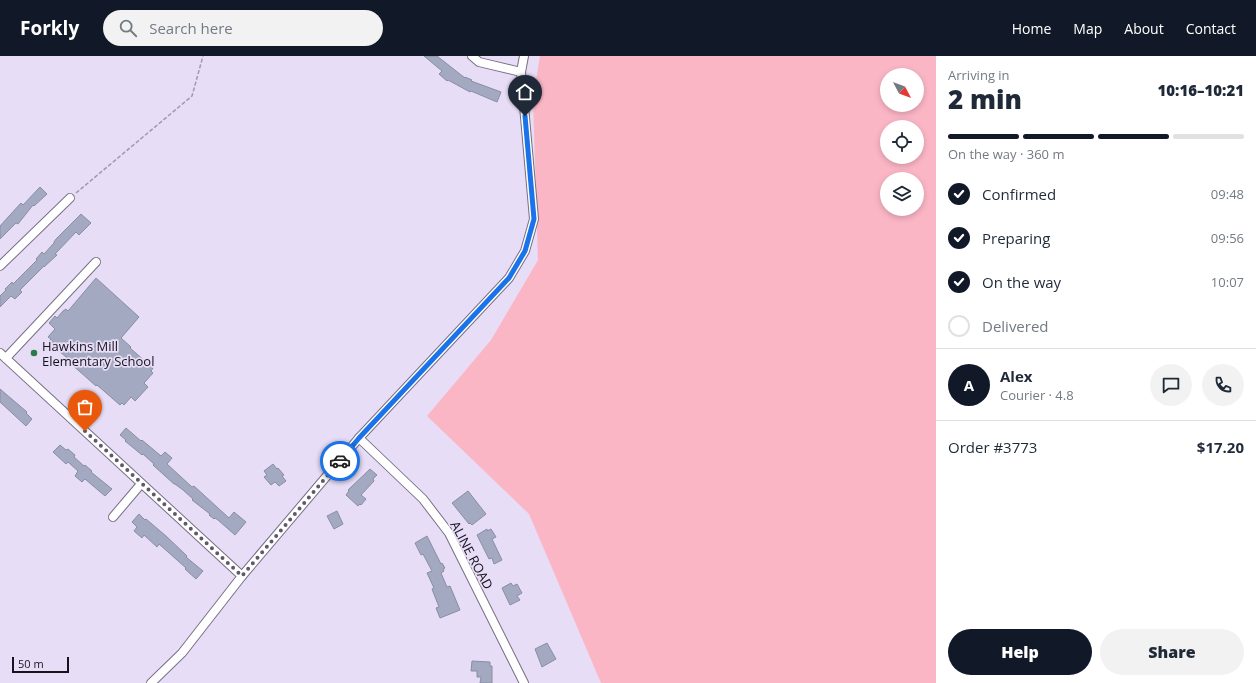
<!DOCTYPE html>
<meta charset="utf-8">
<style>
:root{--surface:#fff;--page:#f2f2f3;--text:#1f2937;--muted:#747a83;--line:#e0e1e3;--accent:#111827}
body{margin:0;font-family:"Open Sans",sans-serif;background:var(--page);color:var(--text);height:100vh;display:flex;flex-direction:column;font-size:15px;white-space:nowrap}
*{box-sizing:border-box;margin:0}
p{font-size:13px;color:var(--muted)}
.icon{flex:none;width:22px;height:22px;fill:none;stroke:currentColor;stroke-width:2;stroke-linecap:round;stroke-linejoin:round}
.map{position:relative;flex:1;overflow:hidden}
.side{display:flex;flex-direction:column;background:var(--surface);width:320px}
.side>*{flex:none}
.needle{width:26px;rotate:131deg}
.controls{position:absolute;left:880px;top:12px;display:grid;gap:8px}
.controls a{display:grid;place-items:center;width:44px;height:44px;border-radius:50%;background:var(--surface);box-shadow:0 2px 6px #0003;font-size:20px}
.scale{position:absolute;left:12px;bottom:10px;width:57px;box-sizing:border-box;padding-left:4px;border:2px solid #17131c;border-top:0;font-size:11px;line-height:14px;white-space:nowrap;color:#17131c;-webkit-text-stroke:3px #e7ddf6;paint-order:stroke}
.pin{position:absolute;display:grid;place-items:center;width:34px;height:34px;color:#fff;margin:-41px -17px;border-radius:50% 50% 50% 0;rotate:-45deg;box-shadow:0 0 4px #0007}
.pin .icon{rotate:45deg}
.courier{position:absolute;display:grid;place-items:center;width:40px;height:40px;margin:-20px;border:3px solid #1a73e8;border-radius:50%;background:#fff;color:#222;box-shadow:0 1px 5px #0007}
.headline em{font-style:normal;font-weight:800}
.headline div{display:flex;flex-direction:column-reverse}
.headline{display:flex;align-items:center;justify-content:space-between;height:68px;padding:0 12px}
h1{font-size:26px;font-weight:800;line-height:30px}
.bar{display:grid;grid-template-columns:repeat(4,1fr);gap:6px 4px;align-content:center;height:48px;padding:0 12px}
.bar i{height:5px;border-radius:3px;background:var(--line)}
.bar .selected{background:var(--accent)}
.bar p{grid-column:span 4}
.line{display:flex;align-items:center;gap:10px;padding:0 12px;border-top:1px solid var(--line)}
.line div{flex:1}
.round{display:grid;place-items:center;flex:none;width:42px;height:42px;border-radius:21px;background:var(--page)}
ol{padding:0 12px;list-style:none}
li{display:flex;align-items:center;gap:12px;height:44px}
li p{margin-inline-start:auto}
li .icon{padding:4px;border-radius:50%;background:var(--accent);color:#fff;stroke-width:4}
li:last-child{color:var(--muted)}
li i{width:22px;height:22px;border:2px solid var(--line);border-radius:50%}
.primary-button{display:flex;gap:8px;margin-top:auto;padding:8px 12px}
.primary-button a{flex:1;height:46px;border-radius:24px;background:var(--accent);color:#fff;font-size:16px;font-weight:800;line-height:46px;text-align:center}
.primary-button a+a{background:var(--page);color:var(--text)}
header{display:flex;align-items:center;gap:24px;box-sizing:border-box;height:56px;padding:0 20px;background:var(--accent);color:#fff}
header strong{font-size:19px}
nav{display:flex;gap:22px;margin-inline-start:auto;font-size:14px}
.search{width:280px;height:36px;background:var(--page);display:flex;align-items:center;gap:10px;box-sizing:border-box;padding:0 14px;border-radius:22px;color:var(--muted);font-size:15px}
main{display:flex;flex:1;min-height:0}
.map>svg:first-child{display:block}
.green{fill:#fbb6c6;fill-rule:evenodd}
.building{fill:#a3a9c0;stroke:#888ea5}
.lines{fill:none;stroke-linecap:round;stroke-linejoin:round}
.minor-casing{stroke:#776f84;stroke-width:10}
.path{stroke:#a098ac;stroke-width:1.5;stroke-dasharray:4 2;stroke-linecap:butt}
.minor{stroke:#fff;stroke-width:8}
.done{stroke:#605a68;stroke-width:4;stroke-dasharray:0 7.2}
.route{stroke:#1a73e8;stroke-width:5}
.poi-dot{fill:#2d7a49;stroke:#e7ddf6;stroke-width:1.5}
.labels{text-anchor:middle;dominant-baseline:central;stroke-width:3.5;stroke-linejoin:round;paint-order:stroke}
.poi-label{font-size:13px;fill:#17131c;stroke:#e7ddf6;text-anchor:start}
.street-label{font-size:13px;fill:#17131c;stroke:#e7ddf6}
</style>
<header>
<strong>Forkly</strong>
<div class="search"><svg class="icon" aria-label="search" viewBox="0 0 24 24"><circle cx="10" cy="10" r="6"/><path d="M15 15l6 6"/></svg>Search here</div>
<nav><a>Home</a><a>Map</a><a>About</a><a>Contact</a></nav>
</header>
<main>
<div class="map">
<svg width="936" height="627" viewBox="0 0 936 627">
<rect width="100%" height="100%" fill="#e7ddf6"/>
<!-- green -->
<path class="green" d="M540 0H936V627H601L529 458 427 360 491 284 538 204 533 43ZM887 19H917V49H887ZM887 71H917V101H887ZM887 123H917V153H887Z"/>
<!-- building -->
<g class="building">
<polygon points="424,0 437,0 465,22 465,21 472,24 471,25 501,36 497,46 471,35 470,36 448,24 447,25 439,18 442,15"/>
<polygon points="40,131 47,138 34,150 33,149 18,168 16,167 0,183 0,170 21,147 23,149"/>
<polygon points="81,158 91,167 79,179 76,176 55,198 57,199 44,211 44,210 20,234 22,236 15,243 11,240 0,251 0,240 6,234 5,233 12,226 13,228 37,204 36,203 42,196 44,198 54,187 54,186 56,183"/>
<polygon points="96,222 139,261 121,282 131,291 130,292 153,312 151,315 153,317 144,327 148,331 135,345 131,341 124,349 122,347 120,349 97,329 96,330 87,322 70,307 71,305 48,286 51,283 48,281 55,273 49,267 55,260 57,262 63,255 66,253 68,255"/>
<polygon points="0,333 27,356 26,357 32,363 26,370 0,346"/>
<polygon points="126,372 141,385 142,384 161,400 165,396 172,402 167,408 192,431 194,430 229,462 234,456 246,466 235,479 218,464 215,462 214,463 209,459 210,458 192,444 193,443 183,434 175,428 174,428 153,409 154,408 143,398 142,399 125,385 126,384 120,379"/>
<polygon points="60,389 66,394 68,393 75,399 74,401 84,410 85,409 92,415 91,416 112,433 105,440 85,423 82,426 75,420 78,415 68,406 66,408 53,396"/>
<polygon points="273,408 277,413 278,412 284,419 282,420 286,425 279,430 275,426 271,429 264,421 267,419 264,415"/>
<polygon points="370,413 377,419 373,423 374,425 361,439 366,443 361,449 360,448 358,450 346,439 349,435 348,434"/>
<polygon points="468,435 486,458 472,469 470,467 469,468 452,447"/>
<polygon points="337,455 343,468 334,473 327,460"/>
<polygon points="139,458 145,464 146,463 166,480 187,500 186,501 203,515 196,523 185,513 186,512 159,488 157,491 144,479 142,482 134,475 137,471 132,466"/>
<polygon points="487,473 487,475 491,473 496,481 492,483 502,504 494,508 492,502 489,503 477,479"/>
<polygon points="427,480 441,508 442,507 445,512 443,513 444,515 441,517 447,531 450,530 460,554 440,562 436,552 439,551 432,533 434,532 427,517 432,515 423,498 421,499 415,487"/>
<polygon points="511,527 513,530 517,528 522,537 517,540 520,544 510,549 502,532"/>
<polygon points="547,587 556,603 542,611 535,593"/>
<polygon points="472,605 490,606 490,610 492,610 492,627 480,627 481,621 477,621 477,615 471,615"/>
</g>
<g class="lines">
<defs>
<g id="minor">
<polyline points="472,0 479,6 521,16"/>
<polyline points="0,210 70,142"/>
<polyline points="0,297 242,520"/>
<polyline points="6,302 96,206"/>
<polyline points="359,382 423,443 449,477 524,627"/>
<polyline points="113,461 141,428"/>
<polyline points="151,627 182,597 242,520 359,382 509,222 525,195 534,163 521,16 524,0"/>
</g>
</defs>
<!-- minor casing -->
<use href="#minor" class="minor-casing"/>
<!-- path -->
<polyline class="path" points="76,137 192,40 203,0"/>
<!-- minor -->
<use href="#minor" class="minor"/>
</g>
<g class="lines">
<!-- done -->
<polyline class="done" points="85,375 242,520 340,405"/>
<!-- route -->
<polyline class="route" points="340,405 359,382 509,222 525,195 534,163 525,60"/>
</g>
<!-- markers -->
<circle class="poi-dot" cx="34" cy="297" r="4"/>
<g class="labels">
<!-- poi labels -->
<g class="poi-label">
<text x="42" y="290">Hawkins Mill<tspan x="42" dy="15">Elementary School</tspan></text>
</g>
<!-- street labels -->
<g class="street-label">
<text transform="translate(472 499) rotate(62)">ALINE ROAD</text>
</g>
</g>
</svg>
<div class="controls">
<a><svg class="needle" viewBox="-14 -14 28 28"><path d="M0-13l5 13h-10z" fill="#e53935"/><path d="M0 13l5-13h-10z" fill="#747a83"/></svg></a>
<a><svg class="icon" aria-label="locate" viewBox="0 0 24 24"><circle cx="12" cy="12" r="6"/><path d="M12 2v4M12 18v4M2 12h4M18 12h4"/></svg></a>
<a><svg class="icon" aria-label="layers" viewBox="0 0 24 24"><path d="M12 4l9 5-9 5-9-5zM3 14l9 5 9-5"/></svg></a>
</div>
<div class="scale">50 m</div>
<div class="pin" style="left:85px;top:375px;background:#ea580c"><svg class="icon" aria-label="bag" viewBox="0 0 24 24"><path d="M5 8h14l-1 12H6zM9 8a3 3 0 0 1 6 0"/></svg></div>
<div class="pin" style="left:525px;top:60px;background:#1f2937"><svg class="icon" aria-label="home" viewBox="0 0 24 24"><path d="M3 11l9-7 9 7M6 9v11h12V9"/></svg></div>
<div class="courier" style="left:340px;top:405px"><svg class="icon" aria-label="car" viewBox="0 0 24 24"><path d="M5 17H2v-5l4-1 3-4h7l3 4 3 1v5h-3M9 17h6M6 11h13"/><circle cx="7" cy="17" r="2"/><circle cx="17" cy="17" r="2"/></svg></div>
</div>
<section class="side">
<div class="headline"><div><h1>2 min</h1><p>Arriving in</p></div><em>10:16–10:21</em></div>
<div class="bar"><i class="selected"></i><i class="selected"></i><i class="selected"></i><i></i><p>On the way · 360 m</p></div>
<ol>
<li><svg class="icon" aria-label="check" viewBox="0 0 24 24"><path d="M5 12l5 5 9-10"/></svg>Confirmed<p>09:48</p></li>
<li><svg class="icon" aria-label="check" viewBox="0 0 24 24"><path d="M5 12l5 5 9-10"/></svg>Preparing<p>09:56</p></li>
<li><svg class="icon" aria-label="check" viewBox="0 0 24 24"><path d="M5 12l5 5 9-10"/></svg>On the way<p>10:07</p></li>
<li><i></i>Delivered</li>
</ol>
<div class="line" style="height:72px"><b class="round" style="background:var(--accent);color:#fff">A</b><div><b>Alex</b><p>Courier · 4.8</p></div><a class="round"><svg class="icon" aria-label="chat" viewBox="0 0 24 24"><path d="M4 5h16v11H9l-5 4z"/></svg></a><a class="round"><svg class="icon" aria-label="phone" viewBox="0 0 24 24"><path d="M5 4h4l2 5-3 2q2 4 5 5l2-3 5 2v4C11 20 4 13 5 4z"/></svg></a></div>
<div class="line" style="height:52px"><div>Order #3773</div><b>$17.20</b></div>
<div class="primary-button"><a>Help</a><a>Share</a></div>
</section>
</main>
